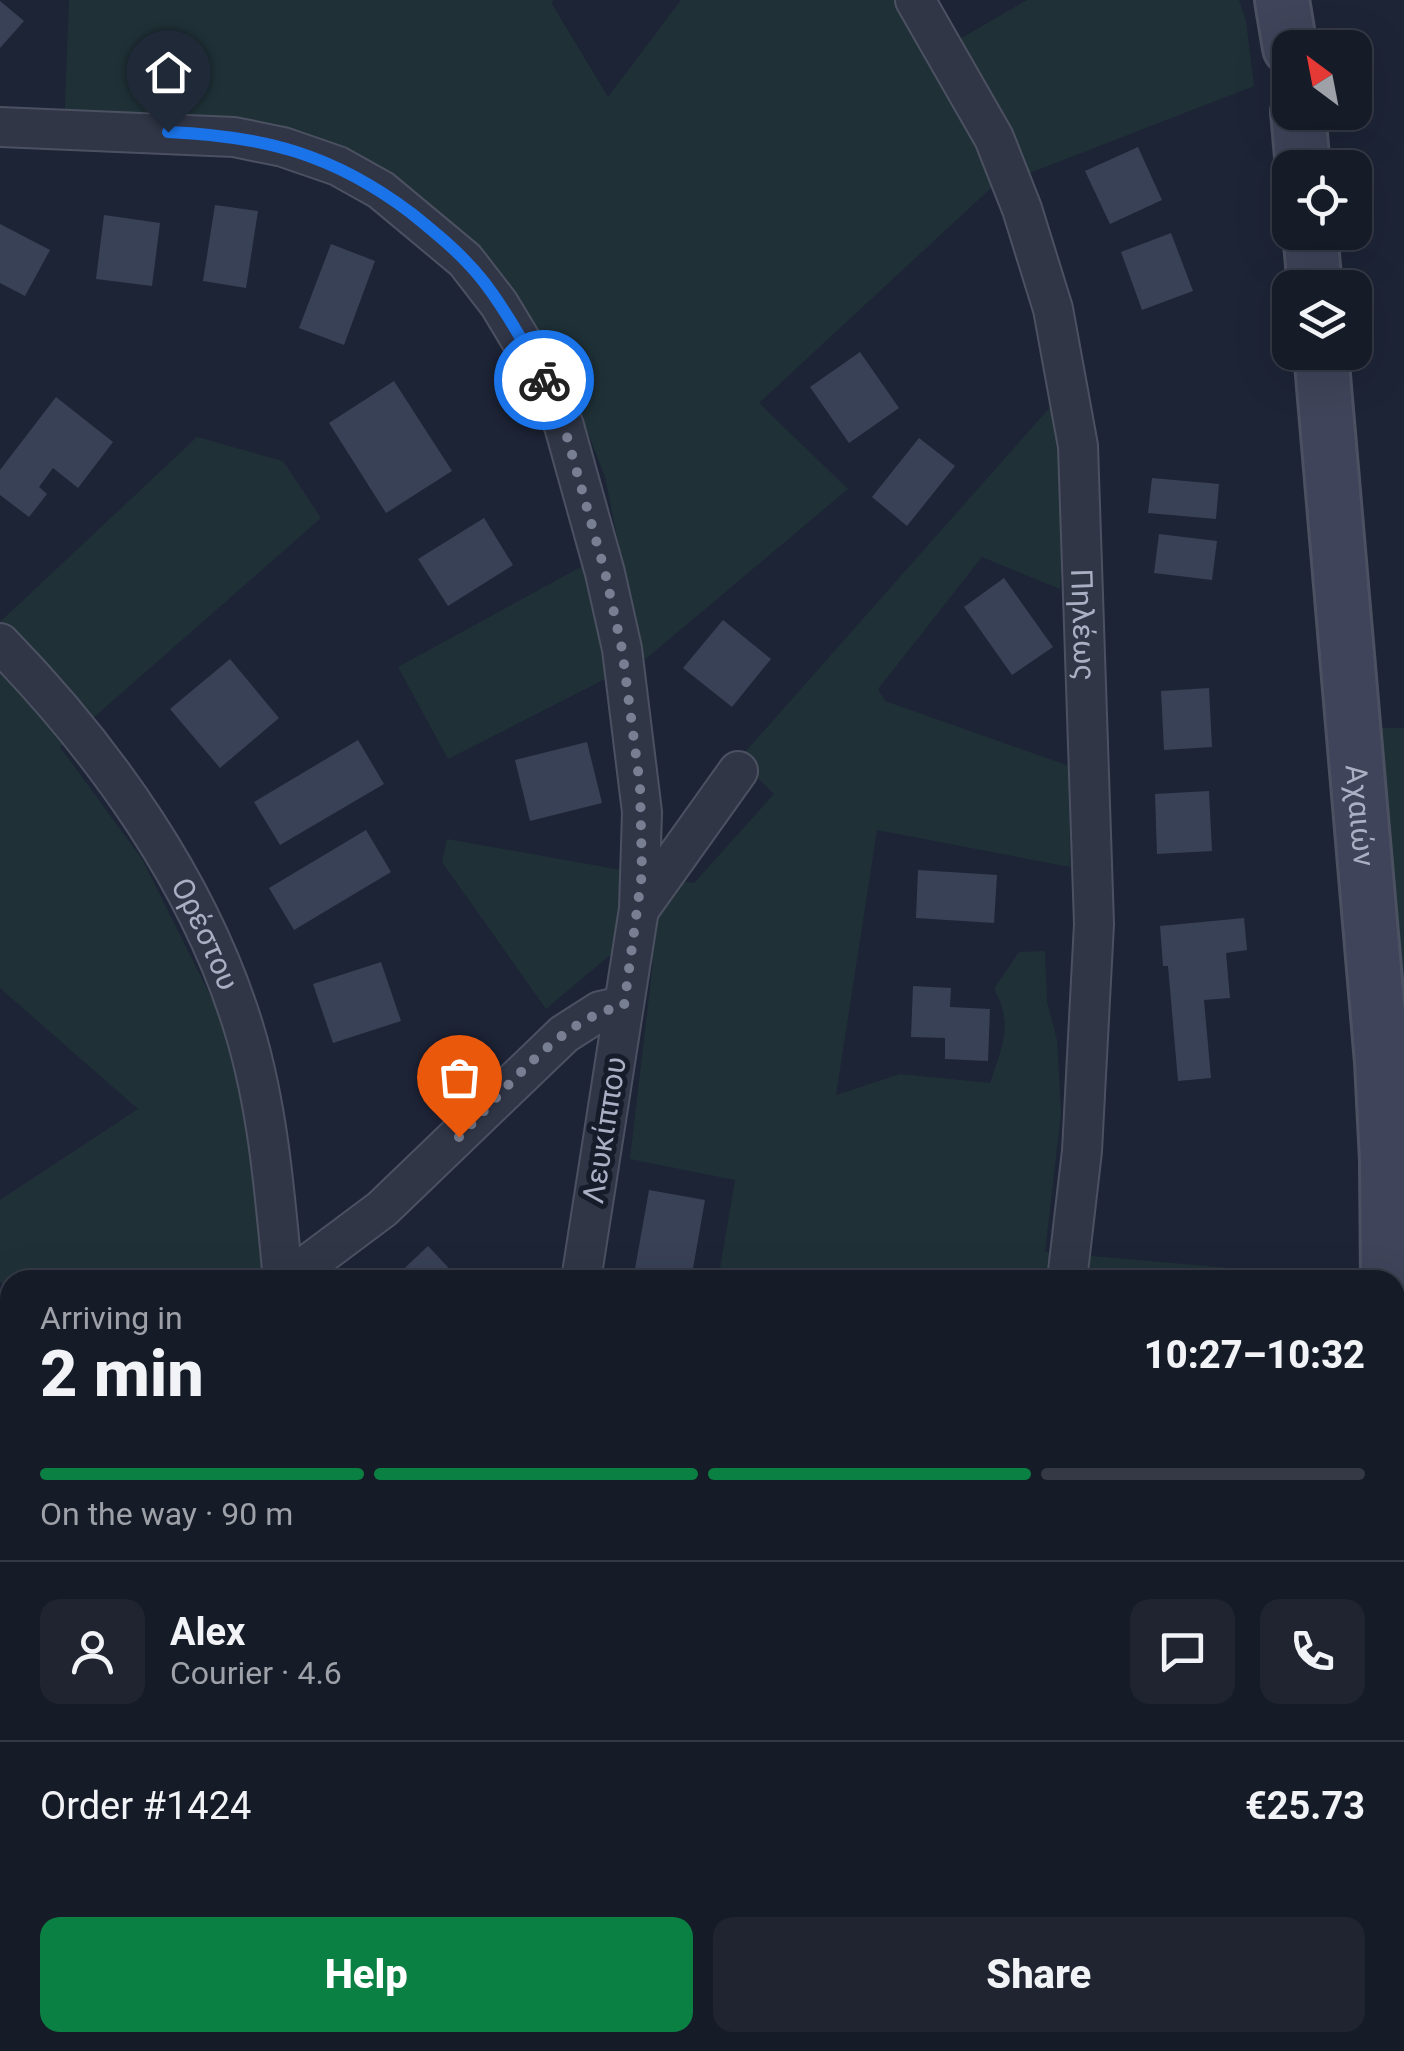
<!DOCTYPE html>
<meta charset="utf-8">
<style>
:root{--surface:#161b28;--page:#1f2430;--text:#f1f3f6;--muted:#9ea1a8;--line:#353945;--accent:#0b8043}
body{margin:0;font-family:Roboto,sans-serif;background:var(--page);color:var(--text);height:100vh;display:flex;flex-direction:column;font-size:38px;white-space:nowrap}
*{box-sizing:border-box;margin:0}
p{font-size:32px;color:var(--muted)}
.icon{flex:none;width:55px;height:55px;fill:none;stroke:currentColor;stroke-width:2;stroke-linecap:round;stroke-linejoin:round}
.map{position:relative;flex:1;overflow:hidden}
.sheet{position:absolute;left:0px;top:1270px;width:1405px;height:782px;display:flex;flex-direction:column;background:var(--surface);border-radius:30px 30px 0 0;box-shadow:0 10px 40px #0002,0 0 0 2px var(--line)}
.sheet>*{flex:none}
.needle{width:65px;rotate:328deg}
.fabs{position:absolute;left:1272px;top:30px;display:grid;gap:20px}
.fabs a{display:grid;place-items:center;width:100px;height:100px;border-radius:20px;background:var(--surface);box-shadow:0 10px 40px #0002,0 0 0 2px var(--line);font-size:50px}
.pin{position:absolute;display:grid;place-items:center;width:85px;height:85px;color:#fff;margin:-102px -42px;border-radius:50% 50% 50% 0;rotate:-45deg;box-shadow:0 0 10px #0007}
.pin .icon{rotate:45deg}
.courier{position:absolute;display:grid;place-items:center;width:100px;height:100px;margin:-50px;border:8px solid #1a73e8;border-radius:50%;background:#fff;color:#222;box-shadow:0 2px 12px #0007}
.overview em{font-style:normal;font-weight:800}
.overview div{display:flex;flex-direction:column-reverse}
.overview{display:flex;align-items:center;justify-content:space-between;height:170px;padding:0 40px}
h1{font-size:65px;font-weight:800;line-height:75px}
.bar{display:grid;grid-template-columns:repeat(4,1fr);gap:15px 10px;align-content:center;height:120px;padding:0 40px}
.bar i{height:12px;border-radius:8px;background:var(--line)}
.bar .current{background:var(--accent)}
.bar p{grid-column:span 4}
.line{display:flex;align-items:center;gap:25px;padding:0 40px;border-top:2px solid var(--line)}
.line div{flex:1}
.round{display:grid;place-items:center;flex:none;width:105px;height:105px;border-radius:20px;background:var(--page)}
.primary-button{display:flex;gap:20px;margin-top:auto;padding:20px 40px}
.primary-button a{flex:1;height:115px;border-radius:20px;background:var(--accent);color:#fff;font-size:40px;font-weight:800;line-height:115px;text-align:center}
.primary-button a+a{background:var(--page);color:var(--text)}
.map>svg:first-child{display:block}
.green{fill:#1f3137}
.building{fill:#394157}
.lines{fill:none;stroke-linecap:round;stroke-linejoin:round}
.street-casing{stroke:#4c5162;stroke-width:42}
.secondary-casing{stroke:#4c5162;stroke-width:58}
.street{stroke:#313647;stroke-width:38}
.secondary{stroke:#3f445a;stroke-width:52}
.done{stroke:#797f92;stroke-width:10;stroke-dasharray:0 18}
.route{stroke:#1a73e8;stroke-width:12}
.labels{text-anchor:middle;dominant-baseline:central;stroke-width:10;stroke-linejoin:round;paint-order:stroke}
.street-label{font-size:30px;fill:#aab0c4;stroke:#171c2b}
</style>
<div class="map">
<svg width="1404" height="2051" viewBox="0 0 1404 2051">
<rect width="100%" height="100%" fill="#1d2436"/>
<!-- green -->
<g class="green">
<polygon points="69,0 553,0 552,4 608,97 681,0 895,0 927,58 1027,0 1239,0 1246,21 1254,86 991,188 759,403 848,489 648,657 448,759 398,667 619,546 605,477 559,358 490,262 283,129 64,130"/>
<path d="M1086 392 1100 481 1065 494 1060 589 982 557 878 689 885 701 1069 766 1070 867 877 830 836 1095 900 1074 990 1083C1002 1047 1014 1024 994 989L1019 952 1045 951 1047 1002 1057 1040 1061 1113 1045 1252 1371 1280H718L735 1180 630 1159 653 962 610 955 546 1009 442 862 447 839 694 883 774 794 739 759 1052 405Z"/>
<polygon points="197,437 283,461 321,518 60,747 142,859 229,1033 275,1267 254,1280 10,1280 10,1296 0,1281 0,1200 138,1109 0,988 0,622"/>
<polygon points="1379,728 1404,728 1404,1003"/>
<polygon points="1395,1282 1404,1283 1404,1542 1395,1539"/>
<polygon points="10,1481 10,1725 0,1732 0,1488"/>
<polygon points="1395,2027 1404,2032 1404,2051 1168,2051 1173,2042 1395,2042"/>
<polygon points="353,2042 728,2043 712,2051 349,2051"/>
</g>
<!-- building -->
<g class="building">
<polygon points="0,1 24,21 0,48"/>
<polygon points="1138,147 1162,200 1110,224 1085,171"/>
<polygon points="215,205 258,211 246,288 203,281"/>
<polygon points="104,215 160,223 152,286 96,279"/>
<polygon points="0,224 50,250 25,296 0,283"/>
<polygon points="1171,233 1193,291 1142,310 1121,252"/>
<polygon points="331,244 375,261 344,345 299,328"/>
<polygon points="860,352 899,408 849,443 810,387"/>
<polygon points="394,381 452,471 386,513 329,423"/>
<polygon points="56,397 113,442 78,488 53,468 39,487 47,494 29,517 0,495 0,470"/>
<polygon points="919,438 955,466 907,526 872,497"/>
<polygon points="1152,478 1219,484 1216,519 1148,513"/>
<polygon points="484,518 513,565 448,606 418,559"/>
<polygon points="1159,534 1217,541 1212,580 1154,573"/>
<polygon points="1004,578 1053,647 1012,675 964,607"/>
<polygon points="723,620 771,659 732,707 683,668"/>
<polygon points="230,659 279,718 220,768 170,709"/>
<polygon points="1209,688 1212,747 1164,750 1161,691"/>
<polygon points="358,740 384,784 280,845 254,802"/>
<polygon points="587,742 602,803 530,821 515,760"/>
<polygon points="1209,791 1212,851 1157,854 1155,794"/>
<polygon points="366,830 391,872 294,930 269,888"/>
<polygon points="918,870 997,875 994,923 916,918"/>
<polygon points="1244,918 1247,950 1226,953 1230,998 1204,1000 1211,1078 1178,1081 1168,966 1163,966 1160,926"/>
<polygon points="381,962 401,1021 333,1043 313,984"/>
<polygon points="913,986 951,988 950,1007 990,1009 988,1061 945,1059 945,1038 911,1037"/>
<polygon points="649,1190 705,1200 691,1280 633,1280"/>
<polygon points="428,1246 460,1280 392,1280"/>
<polygon points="1395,1790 1404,1795 1404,1852 1399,1860 1395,1858"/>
<polygon points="1395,1889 1404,1894 1404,1962 1395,1978"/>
</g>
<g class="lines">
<defs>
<g id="street">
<path id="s1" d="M915 0 994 138 1022 209 1053 309 1078 446 1094 924 1082 1151 1067 1280"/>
<polyline points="0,127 234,137 283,147 338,166 381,190 465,260 499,304 546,382 564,426 605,573 622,649 642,812 639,909 581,1280"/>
<path id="s2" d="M0 643C106 752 201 885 245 1032 269 1113 275 1197 283 1280"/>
<polyline points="641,907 738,771"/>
<polyline points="287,1280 382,1209 564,1034 600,1011 623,1006"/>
<polyline points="1395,1367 1404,1363"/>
<polyline points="0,1457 10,1451"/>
<polyline points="1395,1707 1404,1713"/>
<polyline points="37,2051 46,2042"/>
<polyline points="331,2051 334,2042"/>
<polyline points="407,2051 417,2042"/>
</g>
<g id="secondary">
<polyline points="1282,0 1290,48"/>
<polyline points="1298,112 1303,168"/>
<polyline points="1310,232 1315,288"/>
<path id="s3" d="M1321 352 1382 1062 1387 1161 1388 1280"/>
<polyline points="957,2042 972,2051"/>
<polyline points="740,2051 756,2042"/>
<polyline points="1110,2051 1115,2042"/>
</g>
</defs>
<!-- street casing -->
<use href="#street" class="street-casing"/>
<!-- secondary casing -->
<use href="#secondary" class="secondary-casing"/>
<!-- street -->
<use href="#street" class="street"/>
<!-- secondary -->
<use href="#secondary" class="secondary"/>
</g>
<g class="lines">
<!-- done -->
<path class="done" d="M459 1137C502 1094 562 1016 624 1006L642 873 640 786 622 649 605 572 564 426 544 380"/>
<!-- route -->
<path class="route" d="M168 132C264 136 333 154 411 213 437 234 463 255 484 282 507 312 526 346 544 380"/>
</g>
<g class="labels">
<!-- street labels -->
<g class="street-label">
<text stroke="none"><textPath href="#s1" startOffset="658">Πηλέως</textPath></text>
<text stroke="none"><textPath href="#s3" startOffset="465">Αχαιών</textPath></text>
<text stroke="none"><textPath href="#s2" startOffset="358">Ορέστου</textPath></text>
<text transform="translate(604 1130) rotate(-81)">Λευκίππου</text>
</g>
</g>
</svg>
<div class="fabs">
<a><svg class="needle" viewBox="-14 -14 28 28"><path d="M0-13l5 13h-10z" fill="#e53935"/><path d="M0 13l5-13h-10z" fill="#9ea1a8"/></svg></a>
<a><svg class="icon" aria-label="locate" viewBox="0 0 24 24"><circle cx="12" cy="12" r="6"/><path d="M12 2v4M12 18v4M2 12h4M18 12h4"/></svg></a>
<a><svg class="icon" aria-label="layers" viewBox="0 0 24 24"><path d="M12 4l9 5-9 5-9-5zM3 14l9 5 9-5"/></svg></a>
</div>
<div class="pin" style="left:459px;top:1137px;background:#ea580c"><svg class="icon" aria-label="bag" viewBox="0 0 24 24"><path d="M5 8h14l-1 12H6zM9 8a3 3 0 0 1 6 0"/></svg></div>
<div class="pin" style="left:168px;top:132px;background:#1f2937"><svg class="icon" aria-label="home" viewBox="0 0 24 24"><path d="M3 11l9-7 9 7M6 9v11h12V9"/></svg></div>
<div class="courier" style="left:544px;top:380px"><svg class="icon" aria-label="bike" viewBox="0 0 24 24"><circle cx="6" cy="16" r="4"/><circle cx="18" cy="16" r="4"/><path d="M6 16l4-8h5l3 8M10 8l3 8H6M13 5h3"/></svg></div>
<section class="sheet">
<div class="overview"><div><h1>2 min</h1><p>Arriving in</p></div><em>10:27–10:32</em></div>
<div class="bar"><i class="current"></i><i class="current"></i><i class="current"></i><i></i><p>On the way · 90 m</p></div>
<div class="line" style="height:180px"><a class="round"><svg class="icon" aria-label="person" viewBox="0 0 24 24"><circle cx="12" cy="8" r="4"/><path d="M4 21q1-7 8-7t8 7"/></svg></a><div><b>Alex</b><p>Courier · 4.6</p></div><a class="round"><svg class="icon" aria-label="chat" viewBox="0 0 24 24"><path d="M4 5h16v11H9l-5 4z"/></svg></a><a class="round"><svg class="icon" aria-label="phone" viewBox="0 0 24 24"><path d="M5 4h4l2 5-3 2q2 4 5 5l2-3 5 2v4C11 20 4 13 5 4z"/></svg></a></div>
<div class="line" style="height:130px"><div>Order #1424</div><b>€25.73</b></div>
<div class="primary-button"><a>Help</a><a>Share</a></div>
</section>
</div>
